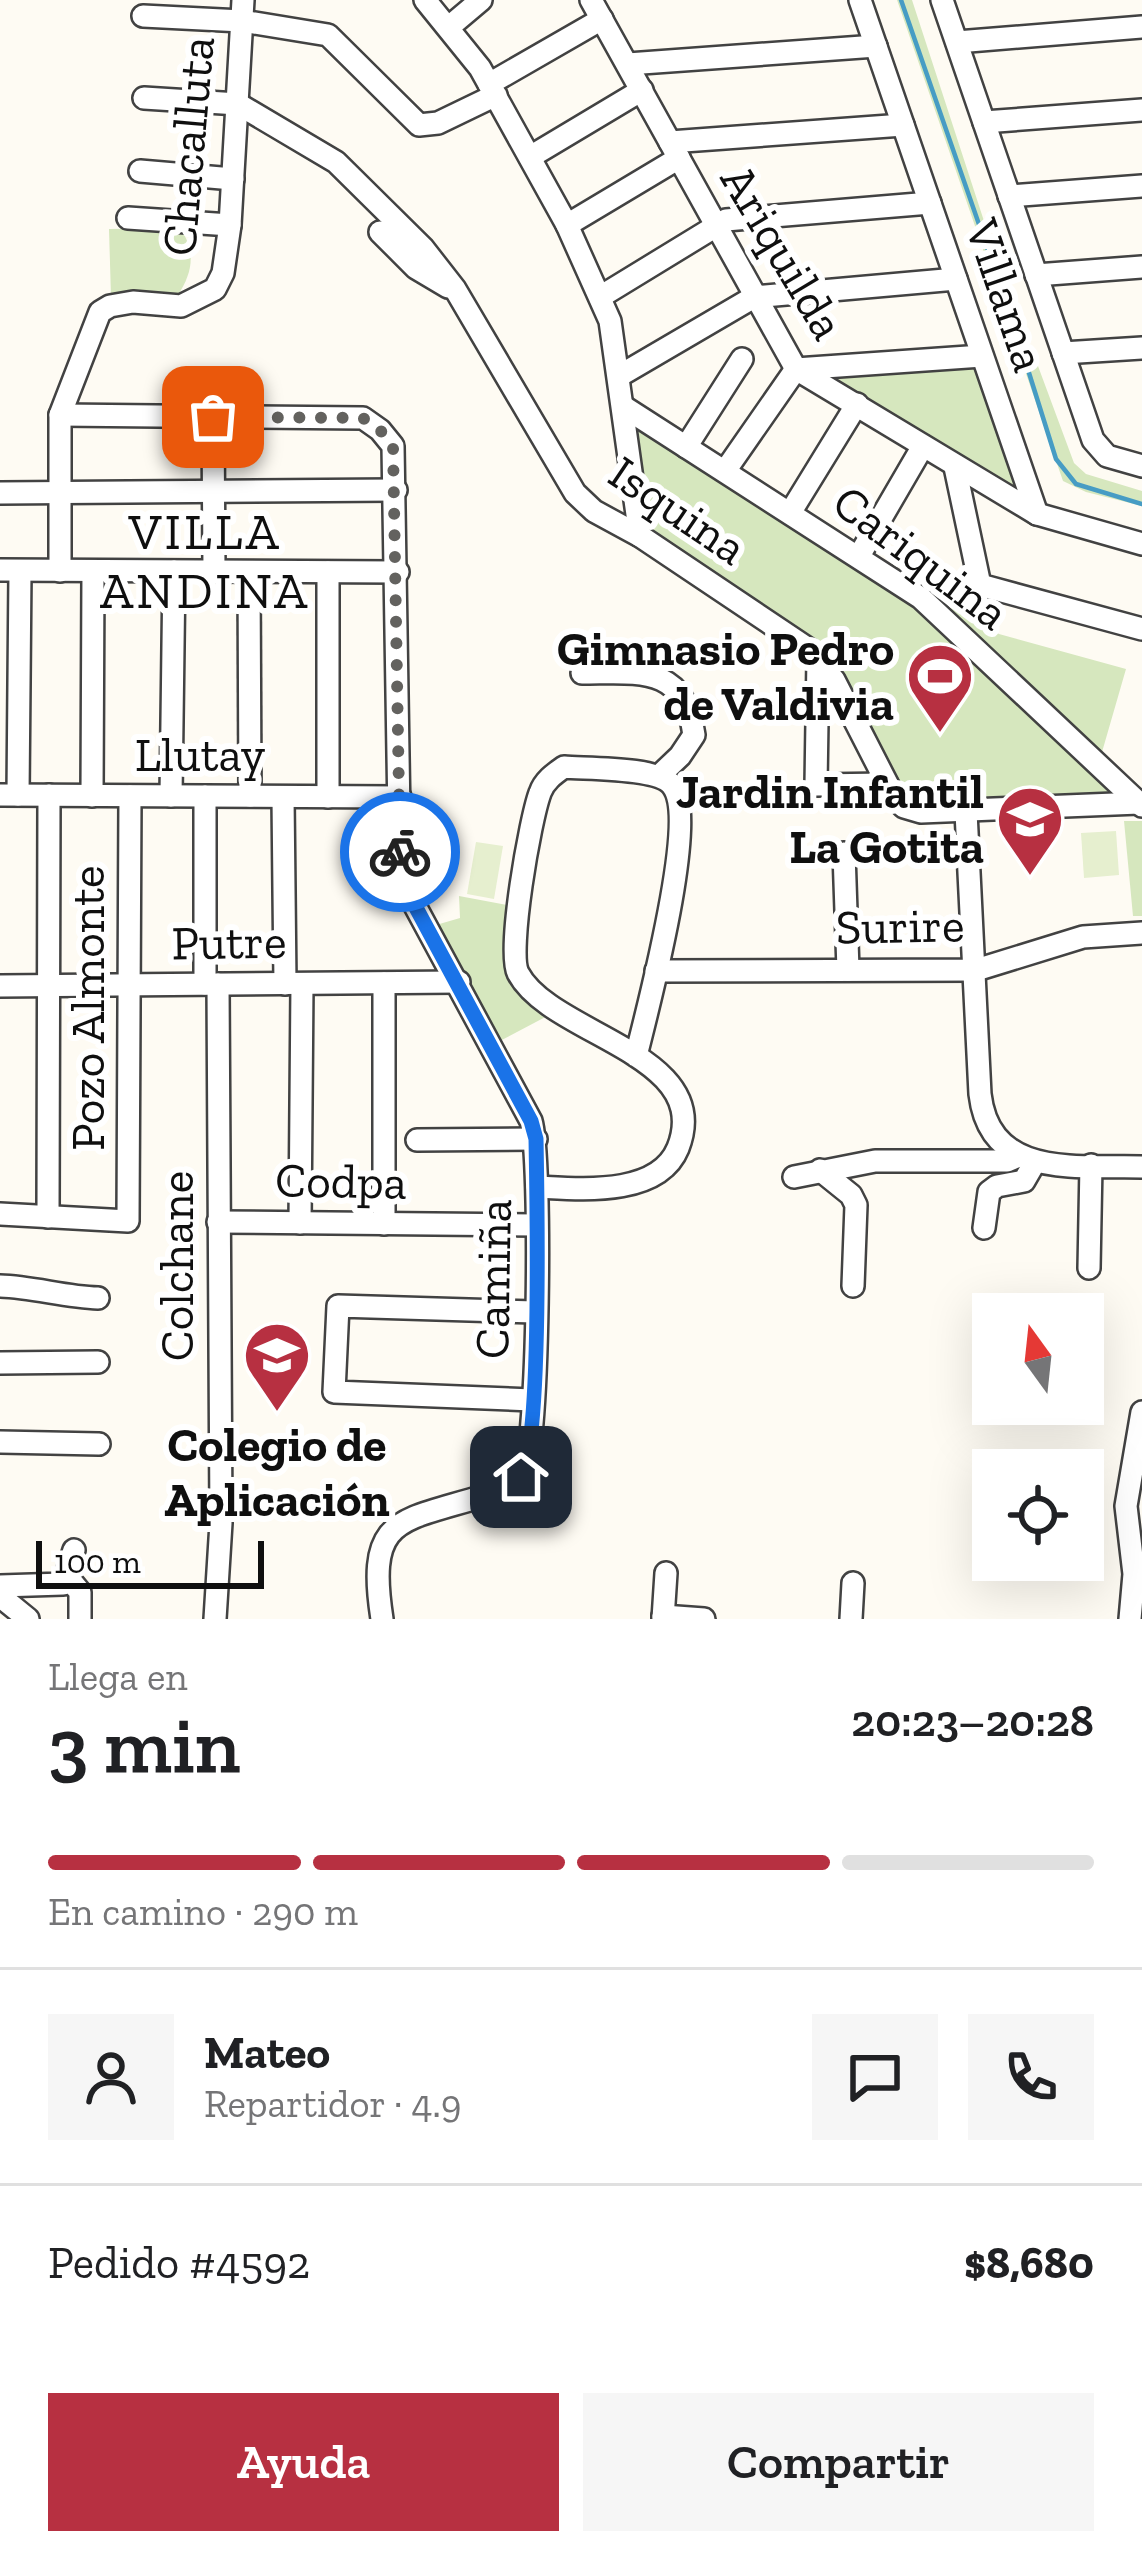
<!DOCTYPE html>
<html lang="es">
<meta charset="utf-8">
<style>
:root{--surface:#fff;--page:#f6f6f6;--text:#202124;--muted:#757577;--line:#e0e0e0;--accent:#b73041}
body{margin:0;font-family:"Zilla Slab",serif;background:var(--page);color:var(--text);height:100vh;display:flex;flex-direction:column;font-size:45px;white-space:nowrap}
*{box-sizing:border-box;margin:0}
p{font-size:39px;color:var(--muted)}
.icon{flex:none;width:66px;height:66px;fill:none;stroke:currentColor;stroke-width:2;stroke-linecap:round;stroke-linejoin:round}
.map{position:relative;height:1619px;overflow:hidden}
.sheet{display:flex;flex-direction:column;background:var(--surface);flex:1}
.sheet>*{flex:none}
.needle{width:78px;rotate:345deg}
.controls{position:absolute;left:972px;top:1293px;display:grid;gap:24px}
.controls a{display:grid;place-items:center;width:132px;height:132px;border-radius:0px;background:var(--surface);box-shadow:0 12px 48px #0002;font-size:60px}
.scale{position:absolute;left:36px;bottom:30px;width:228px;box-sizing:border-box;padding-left:12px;border:6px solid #0f0f0f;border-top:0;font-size:33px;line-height:42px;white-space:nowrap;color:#0f0f0f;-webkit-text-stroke:9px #fff;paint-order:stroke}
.pin{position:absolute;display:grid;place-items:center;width:102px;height:102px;color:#fff;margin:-51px;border-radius:24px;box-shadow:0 6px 18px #0006}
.courier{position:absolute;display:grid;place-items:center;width:120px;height:120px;margin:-60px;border:9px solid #1a73e8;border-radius:50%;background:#fff;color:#222;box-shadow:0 3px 15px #0007}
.head em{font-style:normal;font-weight:600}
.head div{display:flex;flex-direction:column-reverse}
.head{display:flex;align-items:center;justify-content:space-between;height:204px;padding:0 48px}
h1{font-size:78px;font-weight:600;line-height:90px}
.bar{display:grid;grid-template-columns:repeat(4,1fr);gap:18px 12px;align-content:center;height:144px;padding:0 48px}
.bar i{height:15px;border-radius:9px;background:var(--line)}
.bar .active{background:var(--accent)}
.bar p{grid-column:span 4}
.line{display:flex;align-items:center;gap:30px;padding:0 48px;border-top:3px solid var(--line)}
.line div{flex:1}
.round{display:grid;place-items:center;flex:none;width:126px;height:126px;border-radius:0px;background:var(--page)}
.action{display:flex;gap:24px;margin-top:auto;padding:24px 48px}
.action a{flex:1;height:138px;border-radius:0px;background:var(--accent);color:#fff;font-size:48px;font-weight:600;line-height:138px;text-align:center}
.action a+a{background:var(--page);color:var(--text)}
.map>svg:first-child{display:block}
.green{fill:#d6e7be}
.pitch{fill:#e6efcf}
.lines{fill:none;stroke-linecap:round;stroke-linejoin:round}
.stream{stroke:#469cc4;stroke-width:4.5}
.minor-casing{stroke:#424242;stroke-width:26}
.minor{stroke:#fff;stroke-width:21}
.done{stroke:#63625f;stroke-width:12;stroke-dasharray:0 21.6}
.route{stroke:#1a73e8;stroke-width:15}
.labels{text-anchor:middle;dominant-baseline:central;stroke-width:12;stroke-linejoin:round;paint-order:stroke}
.street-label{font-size:48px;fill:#0f0f0f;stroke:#fff}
.poi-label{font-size:48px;font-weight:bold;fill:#0f0f0f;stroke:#fff;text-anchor:end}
.neighbourhood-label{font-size:51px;letter-spacing:3px;fill:#0f0f0f;stroke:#fff}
</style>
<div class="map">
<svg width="1142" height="1619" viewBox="0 0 1142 1619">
<rect width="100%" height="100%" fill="#fefbf3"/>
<!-- green -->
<g class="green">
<polygon points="897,0 912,0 983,218 1074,463 1086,474 1142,491 1142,506 1086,492 1063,481"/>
<path d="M180 228C196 251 193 272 178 295L111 297 109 229Z"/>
<polygon points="976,364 1019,491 1002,485 827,375"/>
<polygon points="629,419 927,610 954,608 999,634 1126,669 1100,759 1124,798 914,802 900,791 834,661 824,650 646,532"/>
<polygon points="1124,821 1142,821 1142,916 1133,916"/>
<polygon points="459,896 507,905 505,957 553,1013 496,1043 436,925 460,918"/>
</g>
<!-- pitch -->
<g class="pitch">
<polygon points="1116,831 1119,875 1084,878 1081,833"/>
<polygon points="476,842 503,846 494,899 467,894"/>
</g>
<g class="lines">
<!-- stream -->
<polyline class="stream" points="901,0 1014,325 1056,459 1076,484 1142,504"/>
<defs>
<g id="minor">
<polyline points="425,0 480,68 567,225 610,321 640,536"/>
<polyline points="591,0 796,369 1037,514 1142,544"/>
<polyline points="860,0 1037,514"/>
<polyline points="942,0 1093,440 1107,456 1142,466"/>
<polyline points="143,16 242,21 328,35 419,125 438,123 496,95"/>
<polyline points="449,27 481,0"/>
<polyline points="957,42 1142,27"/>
<polyline points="628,64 876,46"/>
<polyline points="489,84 602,19"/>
<polyline points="144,98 238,104 336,162 423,248 455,289 575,493 594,511 640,536 810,650 834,680 894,797 904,807 921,812 1139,803"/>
<polyline points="984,122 1142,110"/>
<polyline points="670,142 903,125"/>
<polyline points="530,157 642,90"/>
<polyline points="140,171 233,179"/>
<polyline points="1009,196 1142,186"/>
<polyline points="128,218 230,225"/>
<polyline points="567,225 679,158"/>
<polyline points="380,232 416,268 448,287"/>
<polyline points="1036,275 1142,267"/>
<polyline points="600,297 726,220 930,203"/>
<polyline points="1063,353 1142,348"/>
<polyline points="619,376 754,297 956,279"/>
<polyline points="624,407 921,598 1142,806"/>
<path d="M60 415 363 418 380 430 393 446 400 878 531 1121C542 1156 539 1451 523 1475 513 1489 498 1491 483 1496 399 1522 366 1516 382 1619"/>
<polyline points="213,417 214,571"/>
<polyline points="686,447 742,359"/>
<polyline points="955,467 980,585 1142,629"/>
<polyline points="725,471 796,369 982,356"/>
<polyline points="0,493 396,490"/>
<polyline points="790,513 857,404"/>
<polyline points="859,556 923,446"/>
<polyline points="0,570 398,572"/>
<polyline points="60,571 60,415 100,312 110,306 133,302 181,306 215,289 223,273 230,225 243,0"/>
<polyline points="249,572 250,796"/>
<polyline points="328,572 328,797"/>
<polyline points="818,657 816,785 887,784"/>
<path d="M582 673C639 673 684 664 694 735L680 756 659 776"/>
<polyline points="0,795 400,797"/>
<polyline points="18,795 20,571"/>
<polyline points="92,796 93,571"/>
<polyline points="171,796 174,571"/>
<polyline points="205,796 205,984"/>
<polyline points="283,797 285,984"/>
<path d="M966 812 980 1094C990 1180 1078 1165 1142 1167"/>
<polyline points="844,853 848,970"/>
<polyline points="656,971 976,970 1083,937 1142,933"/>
<polyline points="0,986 459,982"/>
<polyline points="417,1140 536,1139"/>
<polyline points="820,1170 851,1195 856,1205 853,1286"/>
<polyline points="794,1177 875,1161 1007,1161 1019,1156"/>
<path d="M537 1187C580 1189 658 1197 678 1148 715 1053 551 1036 518 973 507 951 530 820 540 793 544 781 554 774 564 767 588 769 658 767 672 785 699 818 647 1011 636 1056"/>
<polyline points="0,1214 128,1221 130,796"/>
<polyline points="48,1217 49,795"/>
<polyline points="218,1222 536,1225"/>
<polyline points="300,1223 302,984"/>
<polyline points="384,1224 384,983"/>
<polyline points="984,1228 989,1192 997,1186 1024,1181 1035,1162"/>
<polyline points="1089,1268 1091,1165"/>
<path d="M0 1286C34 1287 64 1297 98 1298"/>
<polyline points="0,1363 98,1362"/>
<polyline points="532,1400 334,1392 338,1306 535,1312"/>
<polyline points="0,1442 99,1444"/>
<polyline points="66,1575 80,1592 80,1619"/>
<polyline points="0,1586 63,1584 74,1550"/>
<polyline points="0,1589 6,1601 28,1619"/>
<polyline points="663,1616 704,1619"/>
<polyline points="215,1619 221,1523 218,984"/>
<polyline points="663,1619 666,1573"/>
<polyline points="851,1619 853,1583"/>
<polyline points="1130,1619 1134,1574 1126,1506 1142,1412"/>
</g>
</defs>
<!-- minor casing -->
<use href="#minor" class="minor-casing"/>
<!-- minor -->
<use href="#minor" class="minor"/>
</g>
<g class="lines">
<!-- done -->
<polyline class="done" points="213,417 363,418 380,430 393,446 400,852"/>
<!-- route -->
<path class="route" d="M400 852V878L531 1121 536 1139C537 1194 542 1443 521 1477"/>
</g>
<!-- icons -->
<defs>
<symbol id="stadium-pin" viewBox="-11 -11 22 30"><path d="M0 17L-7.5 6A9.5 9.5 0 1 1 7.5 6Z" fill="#b73041" stroke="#fff"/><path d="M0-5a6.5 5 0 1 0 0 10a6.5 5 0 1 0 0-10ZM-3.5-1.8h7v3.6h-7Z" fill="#fff"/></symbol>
<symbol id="school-pin" viewBox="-11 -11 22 30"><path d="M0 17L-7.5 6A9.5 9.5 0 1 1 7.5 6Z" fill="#b73041" stroke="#fff"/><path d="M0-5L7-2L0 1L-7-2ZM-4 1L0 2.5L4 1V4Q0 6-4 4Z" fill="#fff"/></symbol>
</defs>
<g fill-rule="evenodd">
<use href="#stadium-pin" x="902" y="638" width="76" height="104"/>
<use href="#school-pin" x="992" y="781" width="76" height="104"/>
<use href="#school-pin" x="239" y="1317" width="76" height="104"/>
</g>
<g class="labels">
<!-- street labels -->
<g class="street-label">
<text transform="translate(188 146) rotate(-85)">Chacalluta</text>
<text transform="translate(783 252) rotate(59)">Ariquilda</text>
<text transform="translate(1006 295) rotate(71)">Villama</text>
<text transform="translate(678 510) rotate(34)">Isquina</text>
<text transform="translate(921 557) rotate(37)">Cariquina</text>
<text x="200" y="754">Llutay</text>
<text transform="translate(900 926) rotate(-1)">Surire</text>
<text transform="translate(229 942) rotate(-1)">Putre</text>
<text transform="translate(87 1008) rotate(-90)">Pozo Almonte</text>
<text transform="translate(341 1181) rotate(1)">Codpa</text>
<text transform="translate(176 1266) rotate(-90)">Colchane</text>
<text transform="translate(493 1279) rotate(-89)">Camiña</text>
</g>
<!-- poi labels -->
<g class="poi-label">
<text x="894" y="648">Gimnasio Pedro<tspan x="894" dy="55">de Valdivia</tspan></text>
<text x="984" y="791">Jardin Infantil<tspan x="984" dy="55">La Gotita</tspan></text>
<text x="277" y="1444" text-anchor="middle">Colegio de<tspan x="277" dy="55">Aplicación</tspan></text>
</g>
<!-- neighbourhood labels -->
<g class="neighbourhood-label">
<text x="205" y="531">VILLA<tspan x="205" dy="59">ANDINA</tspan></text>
</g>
</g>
</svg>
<div class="controls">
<a><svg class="needle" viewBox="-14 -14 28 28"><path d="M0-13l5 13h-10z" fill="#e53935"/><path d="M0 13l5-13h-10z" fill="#757577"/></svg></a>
<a><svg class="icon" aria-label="locate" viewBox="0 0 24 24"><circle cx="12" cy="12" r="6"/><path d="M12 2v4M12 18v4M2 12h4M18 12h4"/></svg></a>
</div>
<div class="scale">100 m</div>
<div class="pin" style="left:213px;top:417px;background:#ea580c"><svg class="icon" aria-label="bag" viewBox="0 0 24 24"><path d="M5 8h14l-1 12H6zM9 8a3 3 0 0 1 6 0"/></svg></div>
<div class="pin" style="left:521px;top:1477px;background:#1f2937"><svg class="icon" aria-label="home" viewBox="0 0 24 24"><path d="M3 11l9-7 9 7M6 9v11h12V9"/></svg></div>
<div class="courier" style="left:400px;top:852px"><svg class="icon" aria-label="bike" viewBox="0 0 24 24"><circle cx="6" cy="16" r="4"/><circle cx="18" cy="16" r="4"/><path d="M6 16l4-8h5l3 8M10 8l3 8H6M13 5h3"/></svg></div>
</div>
<section class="sheet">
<div class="head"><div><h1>3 min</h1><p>Llega en</p></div><em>20:23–20:28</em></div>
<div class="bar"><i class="active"></i><i class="active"></i><i class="active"></i><i></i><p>En camino · 290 m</p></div>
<div class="line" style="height:216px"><a class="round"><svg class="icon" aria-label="person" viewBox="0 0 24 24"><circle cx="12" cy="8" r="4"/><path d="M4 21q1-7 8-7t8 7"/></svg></a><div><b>Mateo</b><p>Repartidor · 4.9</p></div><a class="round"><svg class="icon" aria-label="chat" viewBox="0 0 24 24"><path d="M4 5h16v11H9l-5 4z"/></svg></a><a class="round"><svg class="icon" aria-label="phone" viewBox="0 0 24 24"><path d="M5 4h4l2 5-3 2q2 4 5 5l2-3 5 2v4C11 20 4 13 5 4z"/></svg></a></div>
<div class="line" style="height:156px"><div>Pedido #4592</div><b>$8,680</b></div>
<div class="action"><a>Ayuda</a><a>Compartir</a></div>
</section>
